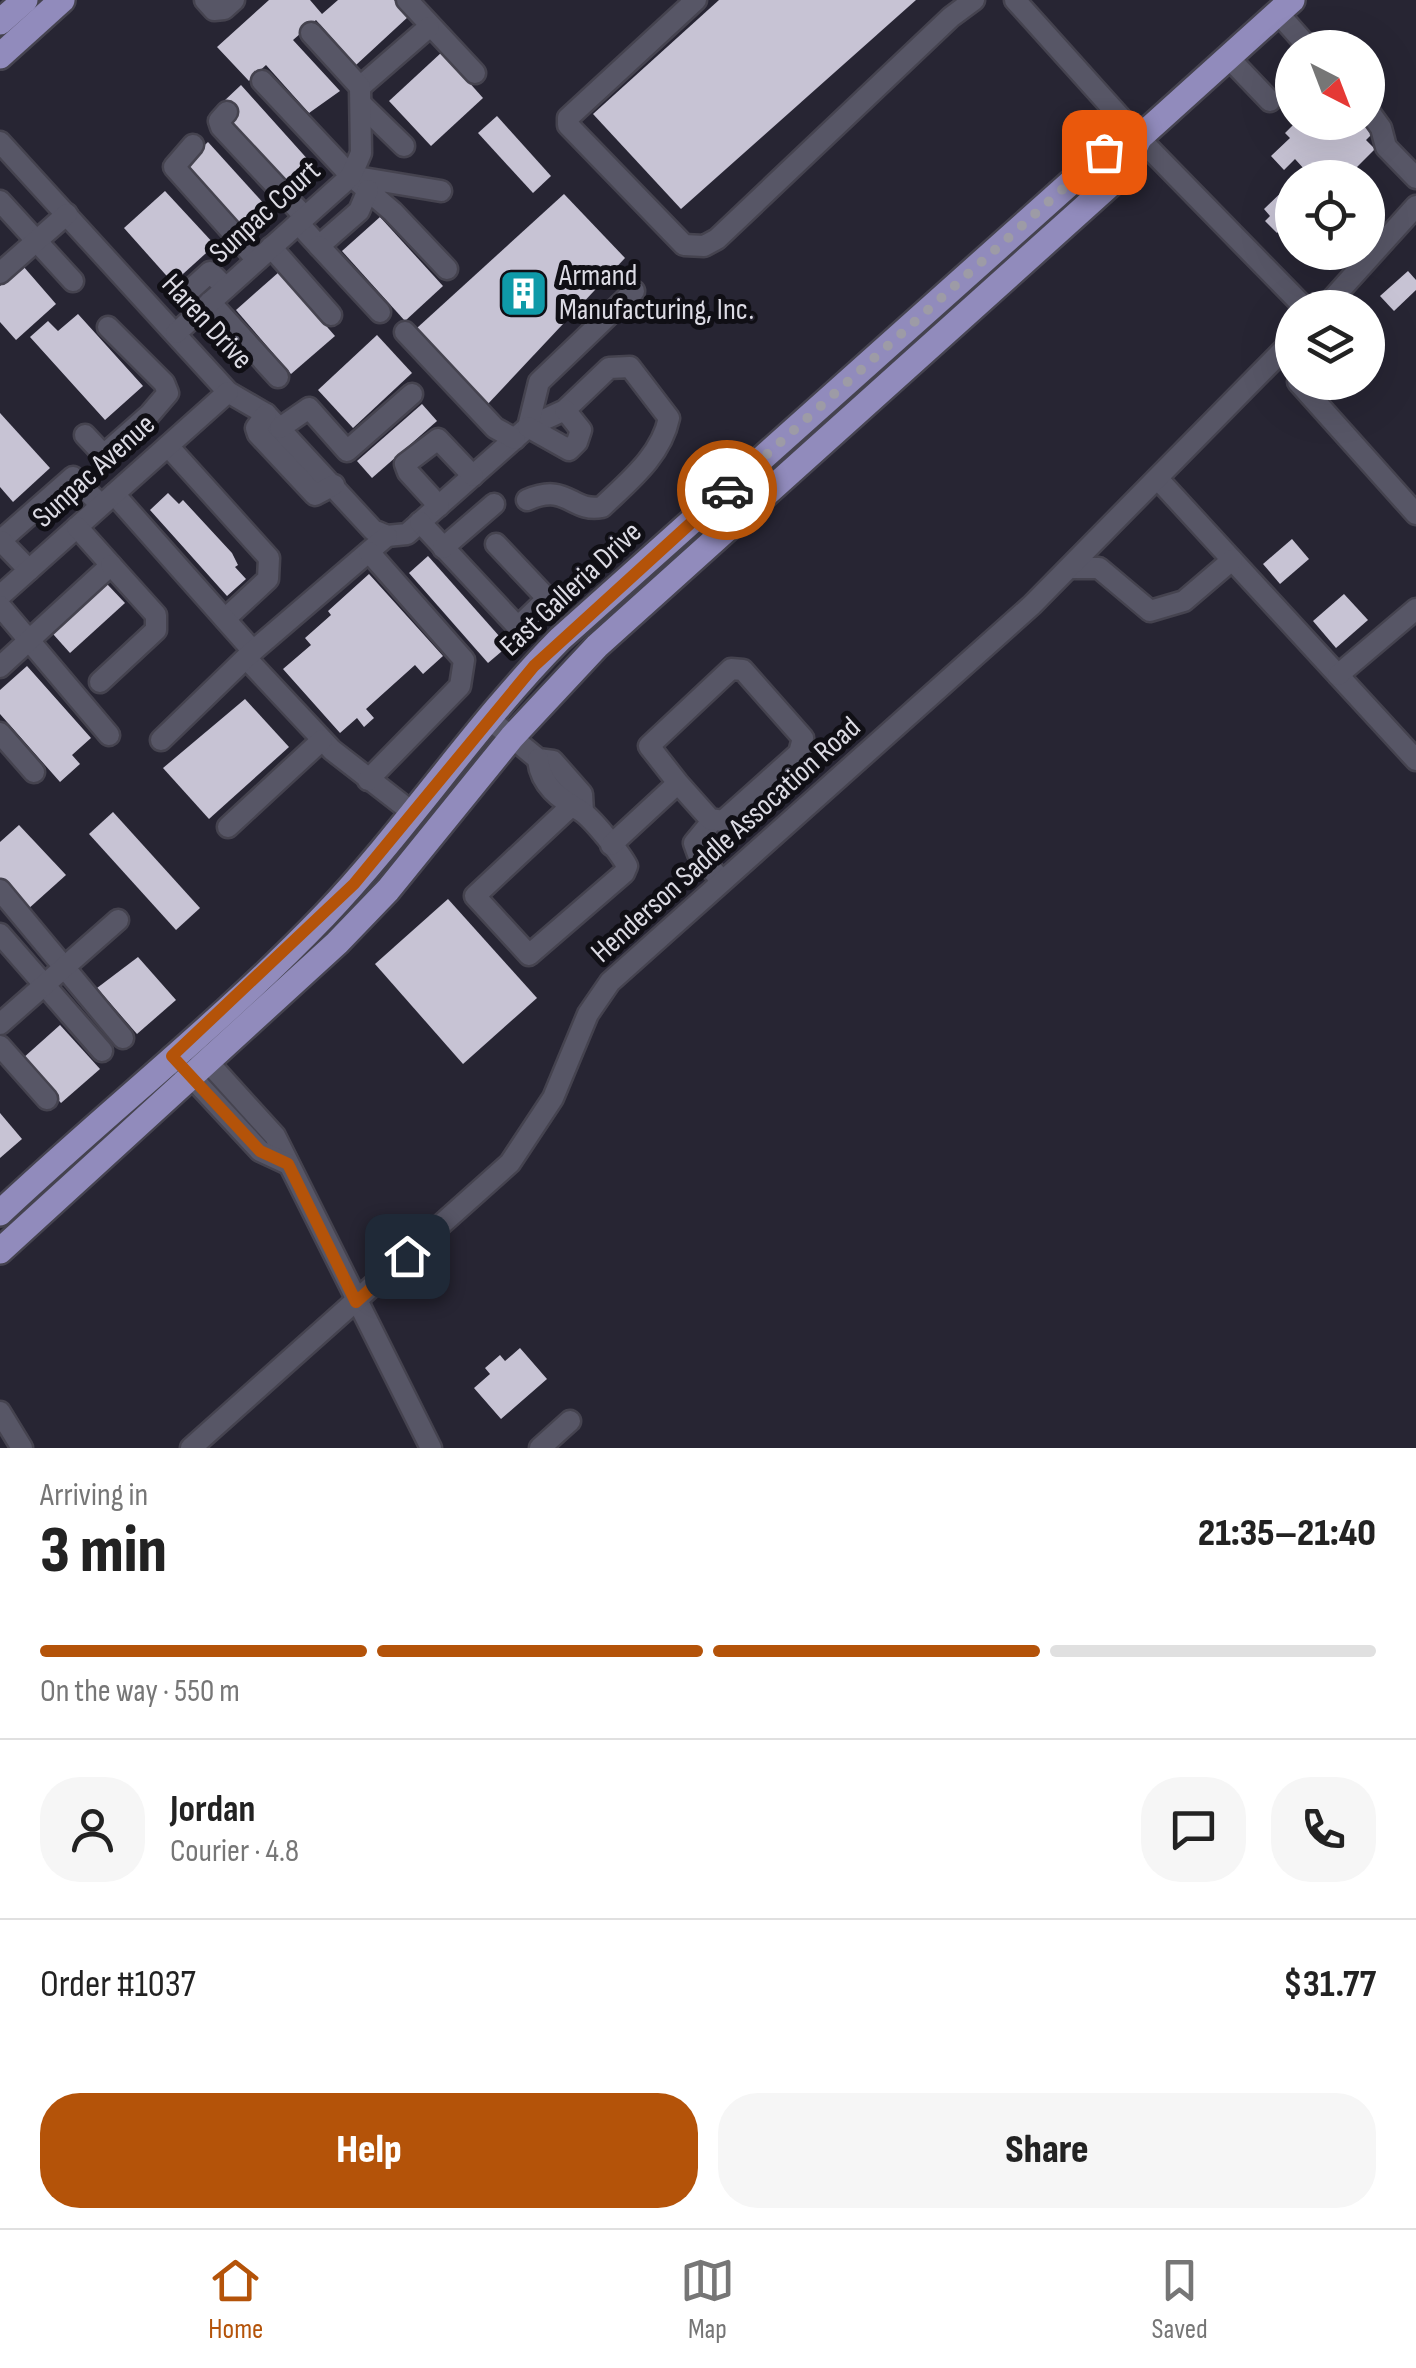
<!DOCTYPE html>
<meta charset="utf-8">
<style>
:root{--surface:#fff;--page:#f6f6f6;--text:#222;--muted:#767676;--line:#e0e0e0;--accent:#b45309}
body{margin:0;font-family:"Sofia Sans Condensed",sans-serif;background:var(--page);color:var(--text);height:100vh;display:flex;flex-direction:column;font-size:38px;white-space:nowrap}
*{box-sizing:border-box;margin:0}
p{font-size:32px;color:var(--muted)}
.icon{flex:none;width:55px;height:55px;fill:none;stroke:currentColor;stroke-width:2;stroke-linecap:round;stroke-linejoin:round}
.map{position:relative;height:1448px;overflow:hidden}
.panel{display:flex;flex-direction:column;background:var(--surface);flex:1}
.panel>*{flex:none}
.needle{width:65px;rotate:138deg}
.fabs{position:absolute;left:1275px;top:30px;display:grid;gap:20px}
.fabs a{display:grid;place-items:center;width:110px;height:110px;border-radius:50%;background:var(--surface);box-shadow:0 10px 40px #0002;font-size:50px}
.pin{position:absolute;display:grid;place-items:center;width:85px;height:85px;color:#fff;margin:-42px;border-radius:20px;box-shadow:0 5px 15px #0006}
.courier{position:absolute;display:grid;place-items:center;width:100px;height:100px;margin:-50px;border:8px solid #b45309;border-radius:50%;background:#fff;color:#222;box-shadow:0 2px 12px #0007}
.summary em{font-style:normal;font-weight:800}
.summary div{display:flex;flex-direction:column-reverse}
.summary{display:flex;align-items:center;justify-content:space-between;height:170px;padding:0 40px}
h1{font-size:65px;font-weight:800;line-height:75px}
.bar{display:grid;grid-template-columns:repeat(4,1fr);gap:15px 10px;align-content:center;height:120px;padding:0 40px}
.bar i{height:12px;border-radius:8px;background:var(--line)}
.bar .active{background:var(--accent)}
.bar p{grid-column:span 4}
.line{display:flex;align-items:center;gap:25px;padding:0 40px;border-top:2px solid var(--line)}
.line div{flex:1}
.round{display:grid;place-items:center;flex:none;width:105px;height:105px;border-radius:40px;background:var(--page)}
.button{display:flex;gap:20px;margin-top:auto;padding:20px 40px}
.button a{flex:1;height:115px;border-radius:40px;background:var(--accent);color:#fff;font-size:40px;font-weight:800;line-height:115px;text-align:center}
.button a+a{background:var(--page);color:var(--text)}
.tab-bar{display:flex;justify-content:space-around;align-items:center;height:140px;border-top:2px solid var(--line);background:var(--surface);font-size:28px;color:var(--muted)}
.tab-bar a{display:grid;justify-items:center;gap:5px}
.tab-bar .active{color:var(--accent)}
.map>svg:first-child{display:block}
.building{fill:#c7c3d4}
.lines{fill:none;stroke-linecap:round;stroke-linejoin:round}
.minor-casing{stroke:#45434f;stroke-width:25}
.major-casing{stroke:#45434f;stroke-width:30}
.minor{stroke:#575666;stroke-width:20}
.major{stroke:#918bbc;stroke-width:25}
.done{stroke:#9d9ba6;stroke-width:10;stroke-dasharray:0 18}
.route{stroke:#b45309;stroke-width:12}
.labels{text-anchor:middle;dominant-baseline:central;stroke-width:10;stroke-linejoin:round;paint-order:stroke}
.street-label{font-size:30px;fill:#dcdbe4;stroke:#100f15}
.poi-label{font-size:30px;fill:#dcdbe4;stroke:#100f15;text-anchor:start}
</style>
<div class="map">
<svg width="1416" height="1448" viewBox="0 0 1416 1448">
<rect width="100%" height="100%" fill="#272533"/>
<!-- building -->
<g class="building">
<polygon points="269,0 310,0 322,14 338,0 394,0 409,16 356,65 316,20 293,40 340,91 309,113 266,65 249,81 217,47"/>
<polygon points="719,0 916,0 681,209 593,114"/>
<polygon points="442,52 483,98 431,146 389,101"/>
<polygon points="241,85 311,163 285,187 228,123 235,116 223,102"/>
<polygon points="497,116 551,176 533,193 478,133"/>
<polygon points="1296,122 1304,122 1310,129 1317,122 1368,122 1377,129 1366,140 1375,149 1354,170 1361,178 1297,178 1305,170 1295,159 1284,170 1271,156 1290,138 1285,133"/>
<polygon points="208,142 266,206 239,230 181,167"/>
<polygon points="1292,182 1292,218 1277,233 1265,221 1270,216 1264,209"/>
<polygon points="165,191 215,245 173,283 124,228"/>
<polygon points="564,194 625,258 486,406 417,328"/>
<polygon points="380,217 443,286 405,321 342,251"/>
<polygon points="23,266 56,304 16,340 0,322 0,286"/>
<polygon points="1408,271 1416,280 1416,290 1394,311 1380,296"/>
<polygon points="279,272 335,336 291,374 236,310"/>
<polygon points="78,314 143,386 105,420 30,337 48,321 58,331"/>
<polygon points="377,335 412,373 353,428 318,390"/>
<polygon points="422,404 437,421 372,478 357,461"/>
<polygon points="0,413 50,468 13,502 0,487"/>
<polygon points="168,493 179,504 183,500 232,553 238,565 235,567 246,579 227,596 150,510"/>
<polygon points="1292,539 1309,559 1280,584 1263,564"/>
<polygon points="428,556 508,646 488,663 409,573"/>
<polygon points="369,574 443,656 423,674 415,665 366,709 374,718 364,727 357,718 340,733 283,669 311,645 305,638 331,615 328,611"/>
<polygon points="107,584 125,603 70,653 53,634"/>
<polygon points="1344,594 1368,620 1336,648 1313,621"/>
<polygon points="27,666 91,738 72,755 80,764 60,782 0,714 0,690"/>
<polygon points="245,699 289,747 209,819 163,768"/>
<polygon points="113,812 200,908 176,930 89,834"/>
<polygon points="19,825 66,875 27,910 0,880 0,842"/>
<polygon points="448,899 537,998 463,1064 375,964"/>
<polygon points="138,957 176,1000 137,1034 97,988"/>
<polygon points="60,1025 100,1069 61,1103 22,1059"/>
<polygon points="0,1113 22,1139 0,1158"/>
<polygon points="520,1348 547,1379 501,1419 474,1388 490,1374 485,1368 500,1355 505,1361"/>
</g>
<g class="lines">
<defs>
<g id="minor">
<polyline points="205,0 214,10 224,9 234,0"/>
<polyline points="407,0 475,73"/>
<polyline points="696,0 568,118 568,125 684,245 704,246 717,239 951,17 974,0"/>
<polyline points="1015,0 1139,138 1305,308"/>
<polyline points="1278,13 1309,48"/>
<polyline points="1228,57 1270,101"/>
<polyline points="262,81 351,176"/>
<polyline points="360,87 429,27"/>
<polyline points="361,104 404,146"/>
<polyline points="1368,110 1381,128 1386,147 1416,178"/>
<polyline points="227,112 219,121 221,127 305,217"/>
<path d="M0 142 228 392 266 414 373 530 387 536 407 534 528 427 565 410 609 368 630 367 669 418C661 456 629 481 602 507 571 513 568 482 527 500"/>
<polyline points="193,145 174,167 257,260"/>
<polyline points="441,191 351,176 393,212 447,269"/>
<polyline points="0,201 73,281"/>
<polyline points="298,223 319,246 359,211 368,190"/>
<polyline points="319,246 380,312"/>
<polyline points="271,247 331,315"/>
<polyline points="0,273 67,214"/>
<polyline points="188,292 210,272 226,288"/>
<polyline points="210,302 278,377"/>
<polyline points="1324,308 1416,206"/>
<polyline points="405,332 495,428 515,439"/>
<polyline points="176,333 351,176 361,153 360,87 311,33"/>
<polyline points="1298,382 1416,514"/>
<polyline points="266,414 256,428 258,434 315,495 334,485"/>
<polyline points="528,427 539,382 634,291"/>
<polyline points="528,427 569,450 577,442 581,430 565,410"/>
<polyline points="280,428 309,408 347,451 412,394"/>
<polyline points="85,435 99,450 107,452 150,414 168,393 164,383 108,327"/>
<polyline points="168,446 269,558 268,579 225,619"/>
<polyline points="1158,479 1416,760"/>
<polyline points="114,494 253,651"/>
<polyline points="439,506 408,472 405,464 438,439 473,476"/>
<polyline points="420,522 514,623 521,624 545,601 545,596 496,544"/>
<polyline points="0,541 73,477 101,505"/>
<polyline points="1,541 29,570"/>
<polyline points="443,548 494,504"/>
<polyline points="1071,568 1099,568 1150,611 1184,601 1232,560"/>
<polyline points="0,596 228,392"/>
<polyline points="0,606 109,735"/>
<polyline points="246,658 332,750 413,813"/>
<polyline points="0,667 111,565 77,527"/>
<polyline points="1338,675 1416,609"/>
<polyline points="100,682 156,630 156,615 111,565"/>
<polyline points="488,718 538,759 553,761 582,794 583,812"/>
<polyline points="0,733 34,772"/>
<polyline points="161,740 253,651 387,536"/>
<path d="M538 759C540 785 560 799 581 811 592 818 621 854 627 866L624 873 529 955 475 896 569 808"/>
<polyline points="368,780 460,686 464,660 369,552"/>
<polyline points="713,820 694,843 698,854 722,881"/>
<polyline points="228,827 322,740"/>
<polyline points="611,845 678,783 710,819 723,821 799,753 803,738 743,670 731,669 649,746 678,783"/>
<polyline points="0,890 123,1038"/>
<polyline points="0,934 102,1051"/>
<polyline points="0,1024 118,920"/>
<polyline points="0,1046 47,1099"/>
<polyline points="198,1051 275,1136 431,1448"/>
<polyline points="172,1056 260,1151 288,1164"/>
<polyline points="0,1412 22,1448"/>
<polyline points="191,1448 510,1163 553,1098 588,1014 610,982 1032,605 1292,341"/>
<polyline points="540,1448 570,1421"/>
</g>
<g id="major">
<polyline points="0,22 25,0"/>
<polyline points="0,56 62,0"/>
<path d="M0 1213C106 1113 223 1021 324 916 408 828 475 725 560 639L1105 152 1139 138 1292 0"/>
<polyline points="0,1251 337,943 388,890 512,737 597,646 1124,172 1139,138"/>
</g>
</defs>
<!-- minor casing -->
<use href="#minor" class="minor-casing"/>
<!-- major casing -->
<use href="#major" class="major-casing"/>
<!-- minor -->
<use href="#minor" class="minor"/>
<!-- major -->
<use href="#major" class="major"/>
</g>
<g class="lines">
<!-- done -->
<polyline class="done" points="727,490 1104,152"/>
<!-- route -->
<polyline class="route" points="407,1256 356,1302 288,1164 260,1151 172,1056 354,884 534,666 727,490"/>
</g>
<!-- icons -->
<defs>
<symbol id="building-square" viewBox="-11 -11 22 22"><rect x="-9" y="-9" width="18" height="18" rx="4" fill="#0f9aa8" stroke="#100f15"/><path d="M-4-6H4V6H1V3H-1V6H-4ZM-2.5-4.3h1.7v1.8h-1.7ZM.8-4.3h1.7v1.8H.8ZM-2.5-1h1.7V.8h-1.7ZM.8-1h1.7V.8H.8Z" fill="#fff"/></symbol>
</defs>
<g fill-rule="evenodd">
<use href="#building-square" x="496" y="266" width="55" height="55"/>
</g>
<g class="labels">
<!-- street labels -->
<g class="street-label">
<text transform="translate(265 212) rotate(-42)">Sunpac Court</text>
<text transform="translate(207 322) rotate(47)">Haren Drive</text>
<text transform="translate(94 471) rotate(-42)">Sunpac Avenue</text>
<text transform="translate(571 589) rotate(-43)">East Galleria Drive</text>
<text transform="translate(726 840) rotate(-42)">Henderson Saddle Assocation Road</text>
</g>
<!-- poi labels -->
<g class="poi-label">
<text x="559" y="276">Armand<tspan x="559" dy="34">Manufacturing, Inc.</tspan></text>
</g>
</g>
</svg>
<div class="fabs">
<a><svg class="needle" viewBox="-14 -14 28 28"><path d="M0-13l5 13h-10z" fill="#e53935"/><path d="M0 13l5-13h-10z" fill="#767676"/></svg></a>
<a><svg class="icon" aria-label="locate" viewBox="0 0 24 24"><circle cx="12" cy="12" r="6"/><path d="M12 2v4M12 18v4M2 12h4M18 12h4"/></svg></a>
<a><svg class="icon" aria-label="layers" viewBox="0 0 24 24"><path d="M12 4l9 5-9 5-9-5zM3 14l9 5 9-5"/></svg></a>
</div>
<div class="pin" style="left:1104px;top:152px;background:#ea580c"><svg class="icon" aria-label="bag" viewBox="0 0 24 24"><path d="M5 8h14l-1 12H6zM9 8a3 3 0 0 1 6 0"/></svg></div>
<div class="pin" style="left:407px;top:1256px;background:#1f2937"><svg class="icon" aria-label="home" viewBox="0 0 24 24"><path d="M3 11l9-7 9 7M6 9v11h12V9"/></svg></div>
<div class="courier" style="left:727px;top:490px"><svg class="icon" aria-label="car" viewBox="0 0 24 24"><path d="M5 17H2v-5l4-1 3-4h7l3 4 3 1v5h-3M9 17h6M6 11h13"/><circle cx="7" cy="17" r="2"/><circle cx="17" cy="17" r="2"/></svg></div>
</div>
<section class="panel">
<div class="summary"><div><h1>3 min</h1><p>Arriving in</p></div><em>21:35–21:40</em></div>
<div class="bar"><i class="active"></i><i class="active"></i><i class="active"></i><i></i><p>On the way · 550 m</p></div>
<div class="line" style="height:180px"><a class="round"><svg class="icon" aria-label="person" viewBox="0 0 24 24"><circle cx="12" cy="8" r="4"/><path d="M4 21q1-7 8-7t8 7"/></svg></a><div><b>Jordan</b><p>Courier · 4.8</p></div><a class="round"><svg class="icon" aria-label="chat" viewBox="0 0 24 24"><path d="M4 5h16v11H9l-5 4z"/></svg></a><a class="round"><svg class="icon" aria-label="phone" viewBox="0 0 24 24"><path d="M5 4h4l2 5-3 2q2 4 5 5l2-3 5 2v4C11 20 4 13 5 4z"/></svg></a></div>
<div class="line" style="height:130px"><div>Order #1037</div><b>$31.77</b></div>
<div class="button"><a>Help</a><a>Share</a></div>
</section>
<nav class="tab-bar">
<a class="active"><svg class="icon" aria-label="home" viewBox="0 0 24 24"><path d="M3 11l9-7 9 7M6 9v11h12V9"/></svg>Home</a>
<a><svg class="icon" aria-label="map" viewBox="0 0 24 24"><path d="M3 6l6-2 6 2 6-2v14l-6 2-6-2-6 2zM9 4v14M15 6v14"/></svg>Map</a>
<a><svg class="icon" aria-label="saved" viewBox="0 0 24 24"><path d="M7 4h10v16l-5-4-5 4z"/></svg>Saved</a>
</nav>
